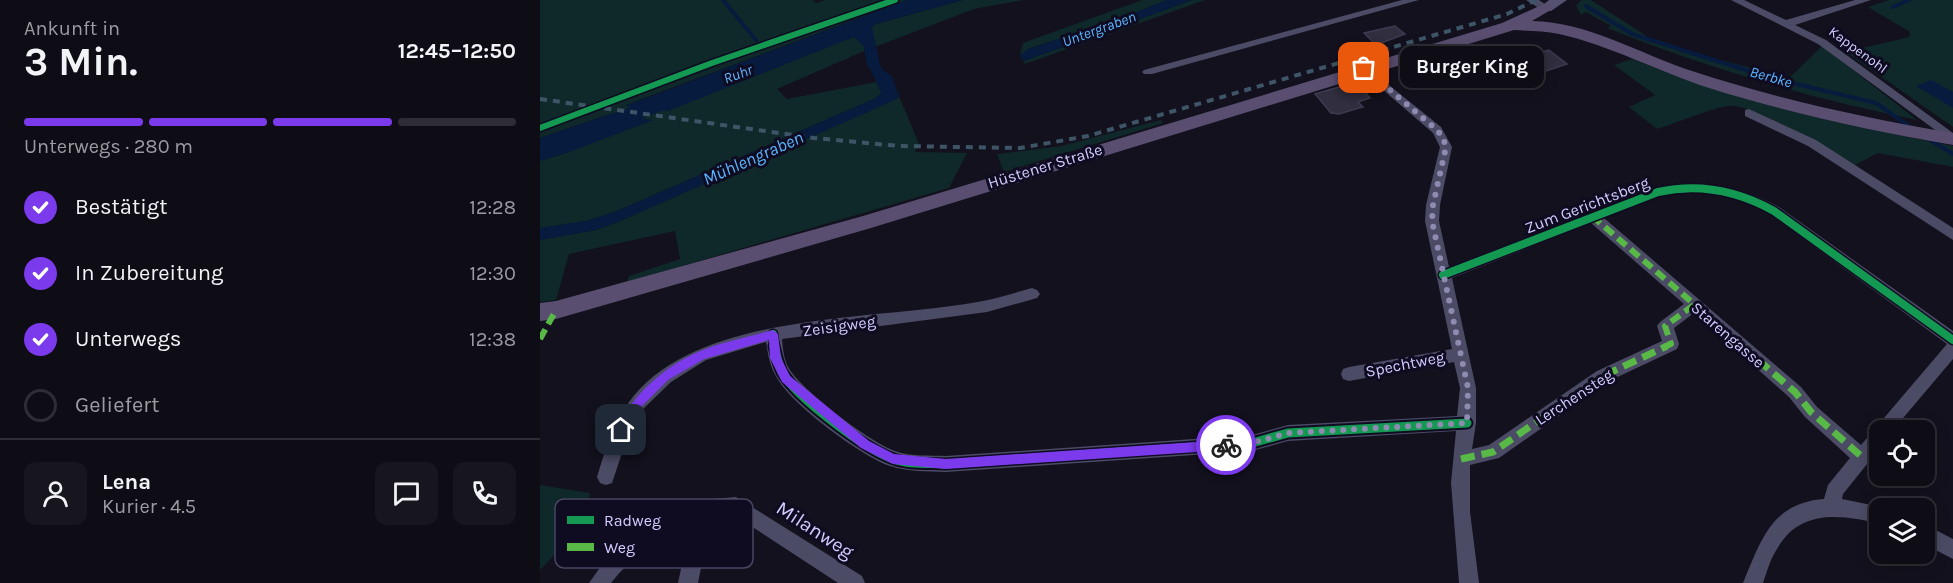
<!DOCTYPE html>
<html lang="de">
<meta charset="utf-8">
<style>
:root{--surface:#0e0d16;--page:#17161f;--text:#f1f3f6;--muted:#9b9ca1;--line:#2e2d35;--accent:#7c3aed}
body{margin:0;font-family:Karla,sans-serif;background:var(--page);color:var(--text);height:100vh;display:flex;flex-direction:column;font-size:22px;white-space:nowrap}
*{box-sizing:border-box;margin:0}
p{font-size:20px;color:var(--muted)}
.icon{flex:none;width:33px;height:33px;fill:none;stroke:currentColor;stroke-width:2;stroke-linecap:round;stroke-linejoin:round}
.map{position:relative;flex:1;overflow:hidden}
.details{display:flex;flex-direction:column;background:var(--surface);width:540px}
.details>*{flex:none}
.tools{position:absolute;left:1329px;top:420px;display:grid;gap:12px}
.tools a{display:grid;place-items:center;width:66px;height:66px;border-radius:12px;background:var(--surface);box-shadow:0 3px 15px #0003,0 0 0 2px var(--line);font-size:30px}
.pin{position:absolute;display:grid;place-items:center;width:51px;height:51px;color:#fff;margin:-26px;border-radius:12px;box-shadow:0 3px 9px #0006}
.courier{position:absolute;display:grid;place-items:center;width:60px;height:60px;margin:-30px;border:4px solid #7c3aed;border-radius:50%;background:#fff;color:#222;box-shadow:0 2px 8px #0007}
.bubble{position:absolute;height:42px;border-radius:12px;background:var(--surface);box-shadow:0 3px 15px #0003,0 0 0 2px var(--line);font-size:20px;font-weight:700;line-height:42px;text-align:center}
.headline em{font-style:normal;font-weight:700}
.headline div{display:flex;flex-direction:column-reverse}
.headline{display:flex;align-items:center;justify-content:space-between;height:102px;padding:0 24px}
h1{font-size:39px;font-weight:700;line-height:45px}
.bar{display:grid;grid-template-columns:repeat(4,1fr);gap:9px 6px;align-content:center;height:72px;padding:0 24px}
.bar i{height:8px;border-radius:4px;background:var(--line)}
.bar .selected{background:var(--accent)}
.bar p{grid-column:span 4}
.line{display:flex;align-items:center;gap:15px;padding:0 24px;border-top:2px solid var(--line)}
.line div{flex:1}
.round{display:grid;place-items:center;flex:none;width:63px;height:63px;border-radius:12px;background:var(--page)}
ol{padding:0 24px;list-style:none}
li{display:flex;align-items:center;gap:18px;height:66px}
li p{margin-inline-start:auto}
li .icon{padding:6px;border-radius:50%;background:var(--accent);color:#fff;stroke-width:4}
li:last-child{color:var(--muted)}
li i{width:33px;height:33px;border:3px solid var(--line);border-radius:50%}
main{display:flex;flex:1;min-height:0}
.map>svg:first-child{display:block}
.green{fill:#0f2829}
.water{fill:#071b3e}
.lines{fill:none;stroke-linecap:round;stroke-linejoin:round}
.stream{stroke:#071b3e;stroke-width:4}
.canal{fill:#071b3e;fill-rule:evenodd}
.river{fill:#071b3e;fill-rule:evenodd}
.building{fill:#302e3f;stroke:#3e3a52;stroke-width:1.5}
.street{fill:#4c4b66;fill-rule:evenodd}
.secondary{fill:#535271;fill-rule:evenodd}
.primary{fill:#594e6f;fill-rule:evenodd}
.rail{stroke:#3e5567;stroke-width:4;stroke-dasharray:7 6;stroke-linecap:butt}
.quiet-far1{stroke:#58b947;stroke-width:6;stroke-dasharray:11 6;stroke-linecap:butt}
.quiet{stroke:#58b947;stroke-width:7;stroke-dasharray:14 7;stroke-linecap:butt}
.cycleway-far2-casing{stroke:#0f0c22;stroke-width:9}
.cycleway-far1-casing{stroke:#0f0c22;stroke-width:11}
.cycleway-casing{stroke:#0f0c22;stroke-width:13}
.cycleway-far2{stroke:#139951;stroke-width:6}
.cycleway-far1{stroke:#139951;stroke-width:8}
.cycleway{stroke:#139951;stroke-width:9}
.route{fill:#7c3aed}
.done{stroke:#8f8bb0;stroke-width:6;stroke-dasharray:0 10.8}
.labels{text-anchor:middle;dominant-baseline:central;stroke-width:6;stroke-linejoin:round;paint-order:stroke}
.far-street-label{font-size:14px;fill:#d2ccff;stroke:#0f0c22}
.far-water-label{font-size:15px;font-style:italic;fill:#5ab5ff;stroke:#0f0c22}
.street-label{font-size:16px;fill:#d2ccff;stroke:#0f0c22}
.water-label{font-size:18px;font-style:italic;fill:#5ab5ff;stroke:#0f0c22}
.near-street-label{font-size:20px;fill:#d2ccff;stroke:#0f0c22}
.key{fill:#0f0c22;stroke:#4a4664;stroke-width:1.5}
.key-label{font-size:16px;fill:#d2ccff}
</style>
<main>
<section class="details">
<div class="headline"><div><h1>3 Min.</h1><p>Ankunft in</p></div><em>12:45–12:50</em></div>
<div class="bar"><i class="selected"></i><i class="selected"></i><i class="selected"></i><i></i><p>Unterwegs · 280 m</p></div>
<ol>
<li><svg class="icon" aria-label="check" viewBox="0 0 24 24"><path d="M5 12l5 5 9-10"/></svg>Bestätigt<p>12:28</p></li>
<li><svg class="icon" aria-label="check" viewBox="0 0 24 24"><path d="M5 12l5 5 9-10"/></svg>In Zubereitung<p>12:30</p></li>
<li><svg class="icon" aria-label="check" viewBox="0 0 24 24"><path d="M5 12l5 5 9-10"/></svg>Unterwegs<p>12:38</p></li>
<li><i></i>Geliefert</li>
</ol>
<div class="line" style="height:108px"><a class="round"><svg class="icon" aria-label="person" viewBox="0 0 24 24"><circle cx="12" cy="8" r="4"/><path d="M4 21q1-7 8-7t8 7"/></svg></a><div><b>Lena</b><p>Kurier · 4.5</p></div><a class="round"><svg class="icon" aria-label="chat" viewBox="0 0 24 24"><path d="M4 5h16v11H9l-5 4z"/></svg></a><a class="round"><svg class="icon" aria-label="phone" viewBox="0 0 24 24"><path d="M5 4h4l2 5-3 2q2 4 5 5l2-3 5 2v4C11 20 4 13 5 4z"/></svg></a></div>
</section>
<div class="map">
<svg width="1413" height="583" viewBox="0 0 1413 583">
<rect width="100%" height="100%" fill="#12111d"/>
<!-- green -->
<g class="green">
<polygon points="0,0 273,0 276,3 285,0 351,0 103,85 0,127"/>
<polygon points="360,0 367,0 86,105 274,51 314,37 328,50 328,30 336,24 423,0 484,0 434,9 322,52 237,89 247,99 352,79 379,144 375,152 427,153 409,188 87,282 89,276 140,259 135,231 29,254 16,300 0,302 0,240 56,230 80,221 359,97 337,83 342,93 336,98 75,212 46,221 0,228 0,161 32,151 70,114 0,138 0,130 50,114 126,82"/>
<polygon points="602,0 627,0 574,21 488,49 484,61 652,0 665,0 485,64 480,54 483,43"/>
<path d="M1041 0H1051L1108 37 1166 56 1249 78 1282 46 1377 120C1271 99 1168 68 1067 28L1071 26 1046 12 1041 15 1036 6Z"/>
<polygon points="1349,0 1413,0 1413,127 1306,52 1369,37 1370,32 1328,7"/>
<path d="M1092 59C1196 99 1303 125 1413 146V167L1338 153 1313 166C1290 151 1213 103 1188 106 1165 110 1140 122 1117 129L1089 107 1115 95 1074 65Z"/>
<polygon points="621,120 623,123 464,172 457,154 521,146"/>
<polygon points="0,485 50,493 41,527 0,570"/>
</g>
<!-- water -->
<g class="water">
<polygon points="367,0 423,0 336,24 328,30 332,35 332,48 328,50 314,37 128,111 85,106"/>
<polygon points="627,0 652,0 484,61 480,55 488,49 574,21"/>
<polygon points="343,70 352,76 359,97 355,100 80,221 56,230 0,240 0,228 46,221 75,212 336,98 341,93 333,74"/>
<polygon points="1391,80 1413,92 1413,108 1376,86"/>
<polygon points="70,114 113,120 32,151 0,161 0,138"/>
</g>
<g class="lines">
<!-- stream -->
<g class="stream">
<polyline points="183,0 216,40"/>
<polyline points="1046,6 1092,34 1231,78 1336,103 1370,127"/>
<polyline points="1353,7 1369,0"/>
<polyline points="1387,138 1413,154"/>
</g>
<!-- canal -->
<polygon class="canal" points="326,23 332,27 340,65 359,95 350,101 340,101 338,98 345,93 327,65 320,27"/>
<!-- river -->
<polygon class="river" points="140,89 148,91 151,96 148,101 0,156 0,140"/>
</g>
<!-- building -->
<g class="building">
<polygon points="855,26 865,34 836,45 824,33"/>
<polygon points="985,47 995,54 1009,50 1027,64 1006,71 993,61 948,75 935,64"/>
<polygon points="816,82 830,98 818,102 823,107 799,114 791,113 775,94"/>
</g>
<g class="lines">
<!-- street -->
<g class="street">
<polygon points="862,0 879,0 612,74 604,74 602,72 604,70"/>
<polygon points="986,0 999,0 1011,8 1002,10"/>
<polygon points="1191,0 1204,0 1246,20 1315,0 1331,0 1255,25 1286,40 1413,133 1413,143 1278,44"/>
<path d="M824 65 901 127 912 147 900 205 899 221 909 267 1113 189C1156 176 1201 187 1239 207L1413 331V359L1353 430H1340V448L1303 494 1302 499 1346 508H1340V524C1301 514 1259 509 1237 549 1230 559 1227 572 1223 583H1203C1221 541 1231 503 1284 499L1288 485 1310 458 1265 417 1249 397 1154 313 1134 328 1139 344 1137 349 1069 381 959 458 930 465V512L939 583H919L911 483 916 431 748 441 712 451 406 472C387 471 368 472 350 466 321 456 252 405 237 378 230 367 228 355 226 342L166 360 131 382 101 411 89 432 72 483 66 485 60 483 57 477C65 451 72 424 89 402 158 308 344 322 448 300 463 297 477 292 492 288L497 290 500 294 497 298 447 312 242 339C243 350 244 361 250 370 265 393 330 442 355 451 371 457 390 455 406 456L712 435 748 425 917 416 920 388 914 362 809 381 803 379 801 374 803 369 809 367 912 349 885 221 886 205 900 147 893 133 820 70 818 68ZM1137 193C1170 191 1200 198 1230 214L1407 344 1321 445 1277 407 1261 387 1064 218 1121 196ZM1051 223 1144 304 1120 322 1117 326 1122 341 1057 371 949 445 932 449 936 423V388L912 278Z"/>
<polygon points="1209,109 1276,140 1413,228 1413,240 1268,146 1205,116 1205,110"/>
<path d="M196 497 322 576 325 583H298L194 515 171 517 158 583H138L151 522C120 533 92 557 71 583H49L69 555 118 516 163 500Z"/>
<polygon points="1384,524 1413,539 1413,559 1384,544"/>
</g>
<!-- secondary -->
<polygon class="secondary" points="1009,0 1027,0 1011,11 1001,11 999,8"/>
<!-- primary -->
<path class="primary" d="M1006 3 1012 5 1014 8 992 21C1048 22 1100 54 1152 71 1237 99 1325 118 1413 133V145C1330 131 1249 113 1169 88 1119 72 1069 45 1019 34 1004 31 989 31 974 30L331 228 16 319 0 321V303L16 301 323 216 962 23Z"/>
<!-- rail -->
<polyline class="rail" points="0,99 274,138 359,146 480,148 548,136 967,14 996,0"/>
<!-- quiet-far1 -->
<g class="quiet-far1">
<polyline points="1052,216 1204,347"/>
<polyline points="0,339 16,310"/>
<polyline points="1124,347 1131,344 1125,326 1154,305"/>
</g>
<!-- quiet -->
<g class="quiet">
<polyline points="1202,346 1255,392 1271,412 1321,456"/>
<polyline points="921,459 953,452 1063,376 1127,346"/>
</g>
<defs>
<polyline id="cycleway-far2" points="0,128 172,63 355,0"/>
<g id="cycleway-far1">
<path d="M903 275 1118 192C1159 183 1198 191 1234 211L1413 340"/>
<polyline points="233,334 235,347"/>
</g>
<path id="cycleway" d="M234 346C236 355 238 364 242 372 257 398 323 447 351 458 368 465 388 463 406 464L712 443 748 433 927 423"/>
</defs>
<!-- cycleway-far2 casing -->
<use href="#cycleway-far2" class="cycleway-far2-casing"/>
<!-- cycleway-far1 casing -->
<use href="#cycleway-far1" class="cycleway-far1-casing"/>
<!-- cycleway casing -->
<use href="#cycleway" class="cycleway-casing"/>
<!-- cycleway-far2 -->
<use href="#cycleway-far2" class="cycleway-far2"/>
<!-- cycleway-far1 -->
<use href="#cycleway-far1" class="cycleway-far1"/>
<!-- cycleway -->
<use href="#cycleway" class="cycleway"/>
</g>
<!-- route -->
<path class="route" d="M233 330 238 334 241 358 250 376 329 441 354 454 406 459 686 440 692 445 686 450 406 469 353 464 321 448 242 382 230 358 229 340 164 359 128 380 99 409 85 434H77L76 430C92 396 122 368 158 352 181 342 209 337 233 330Z"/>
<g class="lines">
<!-- done -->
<polyline class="done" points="686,445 712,443 748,433 927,423 928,388 892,221 893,205 906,147 903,138 897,130 824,68"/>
</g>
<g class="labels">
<!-- far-street labels -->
<g class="far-street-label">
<text transform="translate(1318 50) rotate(36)">Kappenohl</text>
</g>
<!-- far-water labels -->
<g class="far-water-label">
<text transform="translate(559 29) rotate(-20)">Untergraben</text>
<text transform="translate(198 74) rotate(-20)">Ruhr</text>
<text transform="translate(1231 77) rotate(16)">Berbke</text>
</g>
<!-- street labels -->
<g class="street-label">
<text transform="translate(505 166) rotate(-17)">Hüstener Straße</text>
<text transform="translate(1047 205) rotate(-21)">Zum Gerichtsberg</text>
<text transform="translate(299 326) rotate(-8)">Zeisigweg</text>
<text transform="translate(1188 335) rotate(41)">Starengasse</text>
<text transform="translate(865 364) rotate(-11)">Spechtweg</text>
<text transform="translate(1034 397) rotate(-33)">Lerchensteg</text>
</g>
<!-- water labels -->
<g class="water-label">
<text transform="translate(213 158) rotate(-24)">Mühlengraben</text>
</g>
<!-- near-street labels -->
<g class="near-street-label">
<text transform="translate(275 530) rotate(33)">Milanweg</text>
</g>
</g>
<!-- legend -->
<rect x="15" y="499" width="198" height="69" rx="9" class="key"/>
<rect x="27" y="516" width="27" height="8" fill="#139951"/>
<rect x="27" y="543" width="27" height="8" fill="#58b947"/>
<g class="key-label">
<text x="64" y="526">Radweg</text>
<text x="64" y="553">Weg</text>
</g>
</svg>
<div class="tools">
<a><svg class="icon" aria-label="locate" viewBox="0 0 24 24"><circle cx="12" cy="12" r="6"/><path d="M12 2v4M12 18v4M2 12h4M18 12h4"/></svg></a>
<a><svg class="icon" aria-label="layers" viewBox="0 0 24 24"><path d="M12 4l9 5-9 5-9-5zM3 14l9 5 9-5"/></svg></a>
</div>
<div class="pin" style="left:824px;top:68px;background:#ea580c"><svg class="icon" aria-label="bag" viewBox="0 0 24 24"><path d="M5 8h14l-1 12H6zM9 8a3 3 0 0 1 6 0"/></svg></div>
<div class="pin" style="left:81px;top:430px;background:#1f2937"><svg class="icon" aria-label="home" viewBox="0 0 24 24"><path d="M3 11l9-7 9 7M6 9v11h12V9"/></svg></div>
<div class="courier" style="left:686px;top:445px"><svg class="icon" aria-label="bike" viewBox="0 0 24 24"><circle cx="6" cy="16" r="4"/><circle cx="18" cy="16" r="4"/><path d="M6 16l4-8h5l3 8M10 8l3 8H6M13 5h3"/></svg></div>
<div class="bubble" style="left:860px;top:46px;width:144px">Burger King</div>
</div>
</main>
